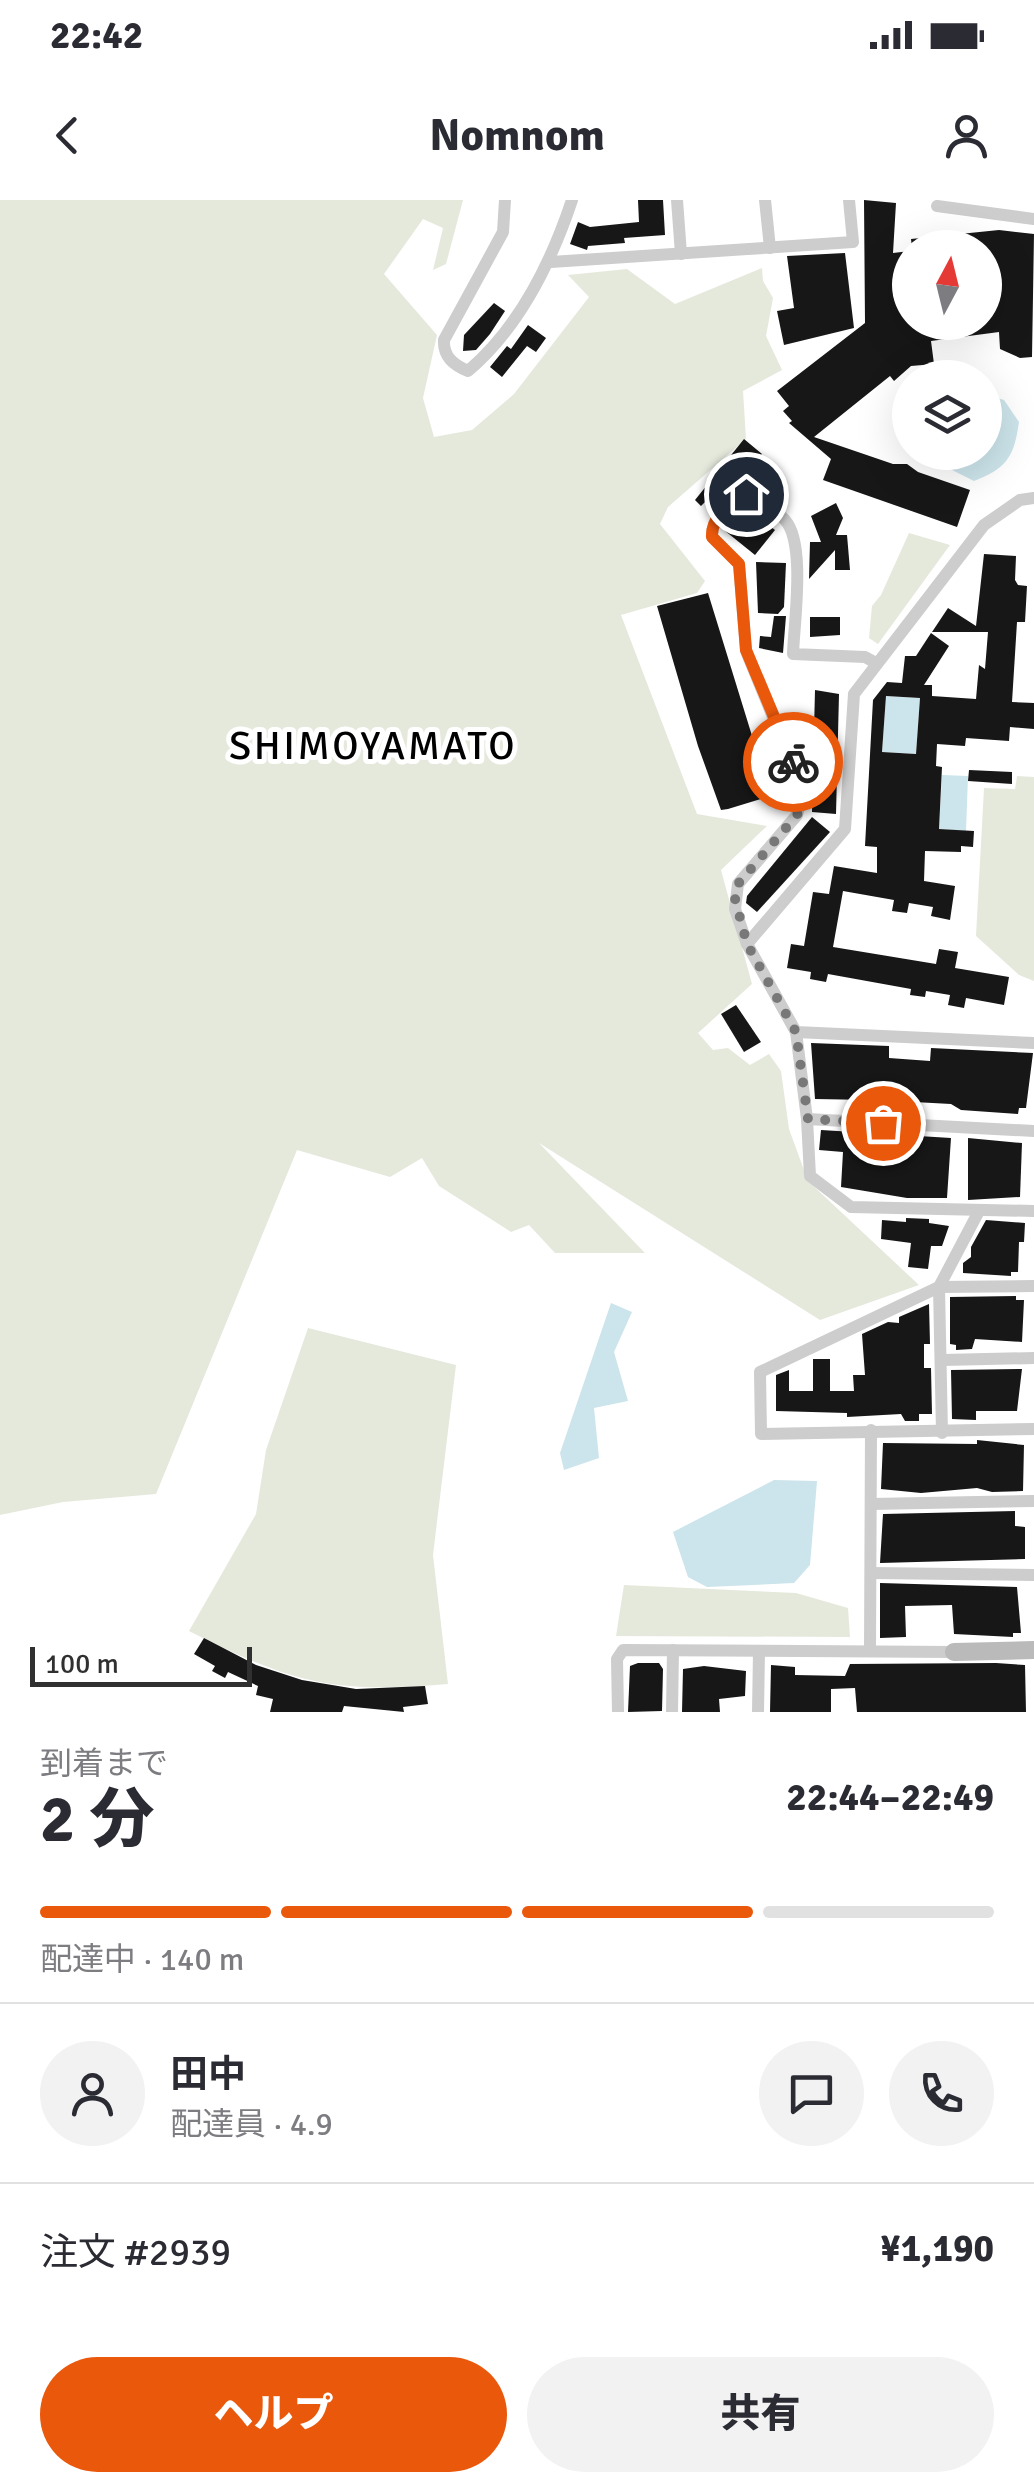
<!DOCTYPE html>
<html lang="ja">
<meta charset="utf-8">
<style>
:root{--surface:#fff;--page:#f2f2f3;--text:#2b2b33;--muted:#7c7c81;--line:#e1e1e2;--accent:#ea580c}
body{margin:0;font-family:Signika,"Noto Sans JP",sans-serif;background:var(--page);color:var(--text);height:100vh;display:flex;flex-direction:column;font-size:38px;white-space:nowrap}
*{box-sizing:border-box;margin:0}
p{font-size:32px;color:var(--muted)}
.icon{flex:none;width:55px;height:55px;fill:none;stroke:currentColor;stroke-width:2;stroke-linecap:round;stroke-linejoin:round}
.map{position:relative;height:1512px;overflow:hidden}
.side{display:flex;flex-direction:column;background:var(--surface);flex:1}
.side>*{flex:none}
.needle{width:65px;rotate:7deg}
.buttons{position:absolute;left:892px;top:30px;display:grid;gap:20px}
.buttons a{display:grid;place-items:center;width:110px;height:110px;border-radius:50%;background:var(--surface);box-shadow:0 10px 40px #0002;font-size:50px}
.scale{position:absolute;left:30px;bottom:25px;width:222px;box-sizing:border-box;padding-left:10px;border:5px solid #303030;border-top:0;font-size:28px;line-height:35px;white-space:nowrap;color:#303030;-webkit-text-stroke:8px #fff;paint-order:stroke}
.pin{position:absolute;display:grid;place-items:center;width:85px;height:85px;color:#fff;margin:-42px;border:5px solid #fff;border-radius:50%;box-shadow:0 2px 10px #0007}
.courier{position:absolute;display:grid;place-items:center;width:100px;height:100px;margin:-50px;border:8px solid #ea580c;border-radius:50%;background:#fff;color:#222;box-shadow:0 2px 12px #0007}
.overview em{font-style:normal;font-weight:800}
.overview div{display:flex;flex-direction:column-reverse}
.overview{display:flex;align-items:center;justify-content:space-between;height:170px;padding:0 40px}
h1{font-size:65px;font-weight:800;line-height:75px}
.bar{display:grid;grid-template-columns:repeat(4,1fr);gap:15px 10px;align-content:center;height:120px;padding:0 40px}
.bar i{height:12px;border-radius:8px;background:var(--line)}
.bar .active{background:var(--accent)}
.bar p{grid-column:span 4}
.line{display:flex;align-items:center;gap:25px;padding:0 40px;border-top:2px solid var(--line)}
.line div{flex:1}
.round{display:grid;place-items:center;flex:none;width:105px;height:105px;border-radius:52px;background:var(--page)}
.cta{display:flex;gap:20px;margin-top:auto;padding:20px 40px}
.cta a{flex:1;height:115px;border-radius:60px;background:var(--accent);color:#fff;font-size:40px;font-weight:800;line-height:115px;text-align:center}
.cta a+a{background:var(--page);color:var(--text)}
.status{display:flex;justify-content:space-between;align-items:center;height:70px;padding:0 50px;background:var(--surface);direction:ltr}
.status svg{height:28px;fill:currentColor}
header{display:flex;justify-content:space-between;align-items:center;height:130px;padding:0 40px;background:var(--surface);font-size:45px;font-weight:800}
.map>svg:first-child{display:block}
.green{fill:#e5e9dc}
.water{fill:#cce4eb}
.building{fill:#171717;fill-rule:evenodd}
.lines{fill:none;stroke-linecap:round;stroke-linejoin:round}
.street{stroke:#cdcdcd;stroke-width:12}
.secondary{stroke:#bababa;stroke-width:18}
.done{stroke:#787878;stroke-width:10;stroke-dasharray:0 18}
.route{stroke:#ea580c;stroke-width:12}
.labels{text-anchor:middle;dominant-baseline:central;stroke-width:10;stroke-linejoin:round;paint-order:stroke}
.quarter-label{font-size:40px;letter-spacing:2.5px;fill:#000;stroke:#fff}
</style>
<div class="status"><b>22:42</b><svg viewBox="0 0 49 12"><path d="M0 12V9h3v3zM5 12V6h3v6zM10 12V3h3v9zM15 12V0h3v12zM26 1h20v11H26zM47 4h2v5h-2z"/></svg></div>
<header><svg class="icon" aria-label="back" viewBox="0 0 24 24"><path d="M15 5l-7 7 7 7"/></svg>Nomnom<svg class="icon" aria-label="person" viewBox="0 0 24 24"><circle cx="12" cy="8" r="4"/><path d="M4 21q1-7 8-7t8 7"/></svg></header>
<div class="map">
<svg width="1034" height="1512" viewBox="0 0 1034 1512">
<rect width="100%" height="100%" fill="#fff"/>
<!-- green -->
<g class="green">
<polygon points="0,0 463,0 446,64 433,70 443,28 423,19 384,74 437,135 423,198 434,237 472,230 514,194 589,97 568,75 627,69 675,104 762,68 763,81 773,98 766,136 782,170 743,191 746,239 668,307 660,324 705,381 697,393 621,415 697,614 767,626 721,670 752,784 698,833 713,850 728,848 750,865 769,854 781,871 789,929 808,981 919,1085 820,1120 539,943 645,1053 555,1053 529,1025 511,1032 439,986 422,958 390,977 297,950 156,1294 63,1302 0,1315"/>
<polygon points="909,333 950,345 878,444 869,438 872,406 881,395"/>
<polygon points="1017,576 1034,577 1034,781 1019,775 976,736 984,588 1015,589"/>
<path d="M308 1128 456 1165 433 1355 448 1484C331 1494 292 1483 189 1431L256 1314 266 1250Z"/>
<polygon points="624,1385 796,1393 848,1408 850,1437 616,1436"/>
</g>
<!-- water -->
<g class="water">
<path d="M985 194 1004 200 1019 222C1014 257 1007 268 974 281L918 253 985 252Z"/>
<polygon points="886,496 920,498 916,554 882,552"/>
<polygon points="942,575 968,576 966,631 939,629"/>
<polygon points="611,1103 632,1112 614,1152 628,1201 594,1208 599,1258 564,1270 560,1253"/>
<polygon points="774,1280 817,1281 810,1365 794,1383 707,1387 688,1377 673,1332"/>
</g>
<!-- building -->
<g class="building">
<polygon points="638,0 663,0 665,35 624,38 625,43 588,46 587,50 570,44 578,22 590,27 639,22"/>
<polygon points="864,0 896,3 893,53 910,51 910,122 985,122 985,48 912,48 911,39 999,30 1034,34 1032,157 1020,158 1000,149 999,132 931,141 934,164 911,166 894,181 890,176 814,237 893,264 907,264 918,272 970,290 957,327 823,280 831,259 789,223 792,221 783,211 789,206 777,191 865,123"/>
<polygon points="845,53 854,128 784,145 777,111 794,108 787,56"/>
<polygon points="494,103 505,111 490,134 476,150 463,151 464,135"/>
<polygon points="528,125 546,138 536,152 527,146 502,177 490,167 507,146 511,149"/>
<polygon points="744,239 762,254 725,290 721,286 701,306 695,300"/>
<polygon points="836,303 843,318 836,335 847,335 850,370 835,370 835,350 809,379 810,342 821,342 811,316"/>
<polygon points="744,306 775,330 755,355 724,330"/>
<path d="M984 354 1016 356 1015 380 1018 385 1027 386 1025 422H1017L1012 502 1034 503V529L1010 527 1009 541 966 538 965 546 937 544 936 566 942 567 939 629 974 631 973 647 961 646V652L925 651 924 681 955 686 950 720 931 716 933 707 909 703 907 713 892 711 894 700 843 691 833 747 936 764 939 749 958 752 955 768 1009 777 1004 805 966 798 964 808 948 805 950 795 926 791 925 797 910 795 911 789 828 774 826 782 810 779 811 772 787 768 791 744 804 746 813 692 829 694 834 666 877 673V647L865 646 873 500 887 482 902 483 905 456H916L931 433 949 446 924 485H932V496L976 499 979 465 985 469 988 432H932L948 408 976 426ZM886 496 920 498 916 554 882 552Z"/>
<polygon points="756,362 786,363 784,407 778,414 758,413"/>
<polygon points="708,393 753,539 769,534 773,545 756,550 771,596 728,609 721,610 698,546 657,406"/>
<polygon points="774,416 786,416 783,453 759,448 760,436 771,437"/>
<polygon points="810,417 840,417 840,435 810,437"/>
<polygon points="815,490 839,494 836,614 812,612"/>
<polygon points="969,570 1012,572 1012,584 968,581"/>
<polygon points="812,617 830,632 757,712 746,703 747,696"/>
<polygon points="736,805 761,842 744,852 721,814"/>
<polygon points="811,843 889,846 889,858 930,861 931,848 1033,853 1026,908 1019,908 1018,914 961,910 951,904 914,902 914,907 870,904 870,900 815,899"/>
<polygon points="821,930 951,938 947,998 907,998 841,987 843,952 819,950"/>
<polygon points="968,938 1022,943 1020,997 968,1000"/>
<polygon points="906,1018 929,1019 929,1023 949,1026 942,1046 931,1046 928,1069 908,1067 911,1043 881,1039 882,1020 906,1022"/>
<polygon points="986,1020 1025,1023 1024,1042 1019,1042 1018,1072 1011,1072 1011,1076 963,1073 963,1063 971,1057 971,1047"/>
<polygon points="1016,1096 1016,1100 1024,1100 1022,1142 975,1139 972,1149 956,1150 956,1145 950,1144 950,1097"/>
<polygon points="929,1104 930,1144 924,1144 924,1168 931,1168 932,1214 919,1214 919,1221 905,1221 901,1214 847,1217 847,1213 776,1211 776,1175 789,1170 789,1191 813,1191 813,1159 830,1159 830,1191 854,1191 853,1175 865,1175 862,1134 888,1122 899,1123 899,1117"/>
<polygon points="1022,1169 1017,1211 976,1211 976,1220 952,1219 951,1170"/>
<polygon points="977,1240 1024,1245 1023,1291 992,1292 977,1288 921,1293 881,1289 883,1243 977,1244"/>
<polygon points="1015,1311 1015,1326 1025,1327 1025,1359 880,1363 883,1314"/>
<polygon points="880,1383 1017,1387 1021,1433 1013,1433 1013,1437 954,1434 952,1405 905,1406 906,1437 880,1438"/>
<polygon points="204,1438 256,1465 302,1480 356,1489 425,1486 428,1504 403,1507 404,1512 344,1506 342,1512 270,1512 273,1499 256,1495 258,1486 228,1472 225,1478 212,1471 215,1466 194,1454"/>
<polygon points="638,1463 659,1463 663,1469 662,1511 628,1512 630,1466"/>
<polygon points="996,1463 1025,1465 1026,1512 857,1512 855,1488 831,1489 831,1512 770,1512 771,1465 795,1467 795,1475 845,1476 850,1464"/>
<polygon points="704,1466 746,1471 745,1496 719,1499 720,1512 682,1512 683,1469"/>
</g>
<g class="lines">
<!-- street -->
<g class="street">
<path d="M505 0 503 32 444 140C443 157 454 165 468 171 520 127 551 63 572 0"/>
<polyline points="677,0 681,54"/>
<polyline points="765,0 770,48"/>
<polyline points="937,6 1034,19"/>
<polyline points="551,62 853,42 849,0"/>
<polyline points="1034,298 1020,300 984,325 854,494 845,629 747,744 796,832 1034,843"/>
<path d="M747 744 735 709 738 684 797 615 803 591 746 451 739 364 712 337C711 320 729 298 745 294 759 301 775 309 785 320 806 343 794 423 793 454L865 457 876 463"/>
<polyline points="796,832 807,919 810,976 851,1007 1034,1011"/>
<polyline points="807,919 1034,931"/>
<polyline points="1034,1086 939,1087 760,1172 761,1234 1034,1229"/>
<polyline points="943,1160 1034,1158"/>
<polyline points="942,1233 939,1087 979,1011"/>
<polyline points="871,1304 1034,1301"/>
<polyline points="871,1373 1034,1375"/>
<polyline points="870,1450 871,1230"/>
<polyline points="618,1512 617,1459 623,1450 954,1452"/>
<polyline points="672,1512 673,1450"/>
<polyline points="758,1512 759,1451"/>
</g>
<!-- secondary -->
<polyline class="secondary" points="954,1452 1034,1450"/>
</g>
<g class="lines">
<!-- done -->
<path class="done" d="M793 562C802 581 805 595 797 615L738 684 734 695 747 744 796 832 808 919 883 923"/>
<!-- route -->
<path class="route" d="M746 294C729 298 711 320 712 337L739 364 746 450 793 562"/>
</g>
<g class="labels">
<!-- quarter labels -->
<g class="quarter-label">
<text x="373" y="546">SHIMOYAMATO</text>
</g>
</g>
</svg>
<div class="buttons">
<a><svg class="needle" viewBox="-14 -14 28 28"><path d="M0-13l5 13h-10z" fill="#e53935"/><path d="M0 13l5-13h-10z" fill="#7c7c81"/></svg></a>
<a><svg class="icon" aria-label="layers" viewBox="0 0 24 24"><path d="M12 4l9 5-9 5-9-5zM3 14l9 5 9-5"/></svg></a>
</div>
<div class="scale">100 m</div>
<div class="pin" style="left:883px;top:923px;background:#ea580c"><svg class="icon" aria-label="bag" viewBox="0 0 24 24"><path d="M5 8h14l-1 12H6zM9 8a3 3 0 0 1 6 0"/></svg></div>
<div class="pin" style="left:746px;top:294px;background:#1f2937"><svg class="icon" aria-label="home" viewBox="0 0 24 24"><path d="M3 11l9-7 9 7M6 9v11h12V9"/></svg></div>
<div class="courier" style="left:793px;top:562px"><svg class="icon" aria-label="bike" viewBox="0 0 24 24"><circle cx="6" cy="16" r="4"/><circle cx="18" cy="16" r="4"/><path d="M6 16l4-8h5l3 8M10 8l3 8H6M13 5h3"/></svg></div>
</div>
<section class="side">
<div class="overview"><div><h1>2 分</h1><p>到着まで</p></div><em>22:44–22:49</em></div>
<div class="bar"><i class="active"></i><i class="active"></i><i class="active"></i><i></i><p>配達中 · 140 m</p></div>
<div class="line" style="height:180px"><a class="round"><svg class="icon" aria-label="person" viewBox="0 0 24 24"><circle cx="12" cy="8" r="4"/><path d="M4 21q1-7 8-7t8 7"/></svg></a><div><b>田中</b><p>配達員 · 4.9</p></div><a class="round"><svg class="icon" aria-label="chat" viewBox="0 0 24 24"><path d="M4 5h16v11H9l-5 4z"/></svg></a><a class="round"><svg class="icon" aria-label="phone" viewBox="0 0 24 24"><path d="M5 4h4l2 5-3 2q2 4 5 5l2-3 5 2v4C11 20 4 13 5 4z"/></svg></a></div>
<div class="line" style="height:130px"><div>注文 #2939</div><b>¥1,190</b></div>
<div class="cta"><a>ヘルプ</a><a>共有</a></div>
</section>
